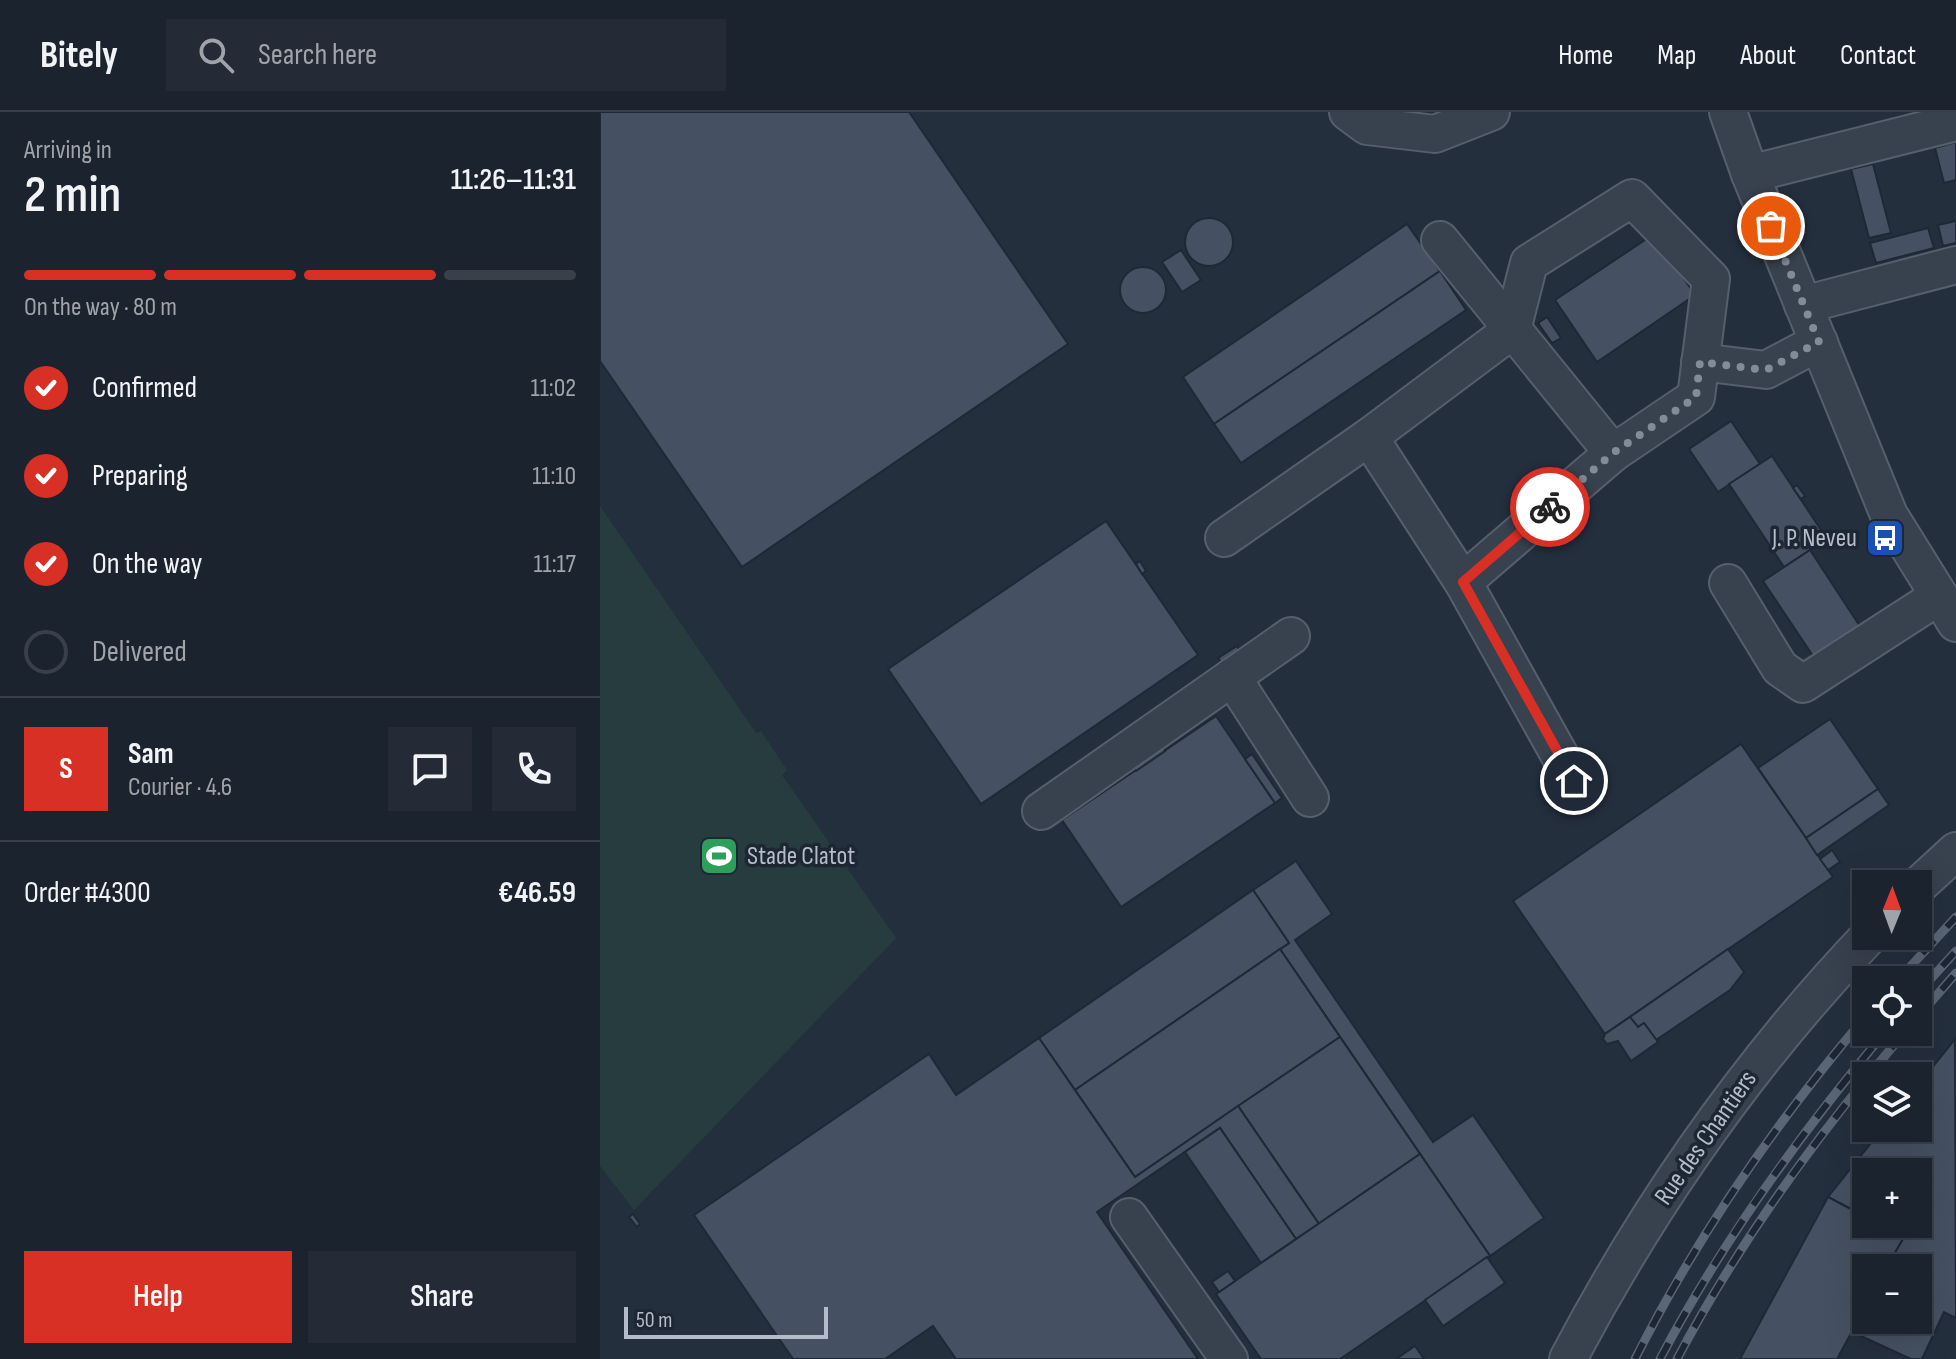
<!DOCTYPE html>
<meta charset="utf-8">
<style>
:root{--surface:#1b232e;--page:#242b36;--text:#f1f3f6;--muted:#a0a4aa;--line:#39404a;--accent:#d93025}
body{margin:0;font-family:"Sofia Sans Condensed",sans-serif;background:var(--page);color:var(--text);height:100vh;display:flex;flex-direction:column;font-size:30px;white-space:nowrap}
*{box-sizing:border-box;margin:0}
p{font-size:26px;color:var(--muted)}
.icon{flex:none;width:44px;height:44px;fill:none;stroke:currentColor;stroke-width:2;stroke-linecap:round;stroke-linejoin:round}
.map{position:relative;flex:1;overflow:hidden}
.panel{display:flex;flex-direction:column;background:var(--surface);width:600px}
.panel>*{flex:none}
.needle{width:52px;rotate:1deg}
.controls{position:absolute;left:1252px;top:758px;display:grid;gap:16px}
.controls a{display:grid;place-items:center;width:80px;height:80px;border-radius:0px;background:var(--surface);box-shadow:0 8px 32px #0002,0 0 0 2px var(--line);font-size:40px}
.scale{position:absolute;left:24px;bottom:20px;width:204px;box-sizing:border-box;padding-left:8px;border:4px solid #b4bcc9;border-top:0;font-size:22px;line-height:28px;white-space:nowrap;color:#b4bcc9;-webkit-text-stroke:6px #1d2633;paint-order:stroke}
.pin{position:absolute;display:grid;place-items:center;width:68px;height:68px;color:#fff;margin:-34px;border:4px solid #fff;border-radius:50%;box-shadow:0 2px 8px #0007}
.courier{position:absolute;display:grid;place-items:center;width:80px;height:80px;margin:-40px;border:6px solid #d93025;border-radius:50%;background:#fff;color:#222;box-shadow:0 2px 10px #0007}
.overview em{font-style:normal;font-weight:600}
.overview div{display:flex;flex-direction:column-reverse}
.overview{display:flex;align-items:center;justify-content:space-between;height:136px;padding:0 24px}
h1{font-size:52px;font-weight:600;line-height:60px}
.bar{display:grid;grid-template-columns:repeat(4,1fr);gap:12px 8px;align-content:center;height:96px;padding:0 24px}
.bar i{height:10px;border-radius:6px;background:var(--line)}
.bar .current{background:var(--accent)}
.bar p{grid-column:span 4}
.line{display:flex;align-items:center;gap:20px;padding:0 24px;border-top:2px solid var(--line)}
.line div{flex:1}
.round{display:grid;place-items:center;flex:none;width:84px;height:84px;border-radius:0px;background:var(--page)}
ol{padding:0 24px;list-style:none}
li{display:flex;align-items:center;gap:24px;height:88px}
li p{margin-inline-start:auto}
li .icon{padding:8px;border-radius:50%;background:var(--accent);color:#fff;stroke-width:4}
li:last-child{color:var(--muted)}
li i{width:44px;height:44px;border:4px solid var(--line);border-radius:50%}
.primary-button{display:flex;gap:16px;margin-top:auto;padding:16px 24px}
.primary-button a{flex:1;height:92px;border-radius:0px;background:var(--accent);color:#fff;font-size:32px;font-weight:600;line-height:92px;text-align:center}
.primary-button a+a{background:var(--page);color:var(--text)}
header{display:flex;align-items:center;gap:48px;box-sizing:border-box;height:112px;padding:0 40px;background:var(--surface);border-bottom:2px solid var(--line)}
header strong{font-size:38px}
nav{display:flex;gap:44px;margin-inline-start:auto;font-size:28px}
.search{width:560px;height:72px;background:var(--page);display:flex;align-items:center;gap:20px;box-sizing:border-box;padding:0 28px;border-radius:0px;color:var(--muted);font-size:30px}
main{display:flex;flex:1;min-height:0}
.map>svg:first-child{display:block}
.garden{fill:#263c3f}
.building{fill:#455162;stroke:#1f2835;stroke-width:2}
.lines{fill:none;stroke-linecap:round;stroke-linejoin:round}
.minor-casing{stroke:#565f6c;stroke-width:40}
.minor{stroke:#38414e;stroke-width:36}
.rail-casing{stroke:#5a6575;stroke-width:9}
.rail{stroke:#1d2633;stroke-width:6;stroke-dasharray:18;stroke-linecap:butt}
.done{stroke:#828b98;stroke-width:8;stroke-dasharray:0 14.4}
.route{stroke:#d93025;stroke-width:10}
.labels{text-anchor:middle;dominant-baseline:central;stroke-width:7;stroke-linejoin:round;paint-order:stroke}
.poi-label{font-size:26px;fill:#b4bcc9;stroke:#1d2633;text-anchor:end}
.street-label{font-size:26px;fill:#b4bcc9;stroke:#1d2633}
</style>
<header>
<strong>Bitely</strong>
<div class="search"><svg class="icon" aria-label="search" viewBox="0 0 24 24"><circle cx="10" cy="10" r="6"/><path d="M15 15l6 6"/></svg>Search here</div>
<nav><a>Home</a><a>Map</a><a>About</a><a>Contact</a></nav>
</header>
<main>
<section class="panel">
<div class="overview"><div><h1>2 min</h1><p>Arriving in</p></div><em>11:26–11:31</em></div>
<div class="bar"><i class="current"></i><i class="current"></i><i class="current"></i><i></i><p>On the way · 80 m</p></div>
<ol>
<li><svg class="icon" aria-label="check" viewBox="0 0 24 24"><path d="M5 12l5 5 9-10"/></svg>Confirmed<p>11:02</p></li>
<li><svg class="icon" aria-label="check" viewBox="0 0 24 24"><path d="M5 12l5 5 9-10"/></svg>Preparing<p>11:10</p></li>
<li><svg class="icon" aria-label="check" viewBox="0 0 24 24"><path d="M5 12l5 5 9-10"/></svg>On the way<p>11:17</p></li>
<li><i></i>Delivered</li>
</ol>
<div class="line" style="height:144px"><b class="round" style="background:var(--accent);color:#fff">S</b><div><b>Sam</b><p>Courier · 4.6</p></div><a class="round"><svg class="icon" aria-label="chat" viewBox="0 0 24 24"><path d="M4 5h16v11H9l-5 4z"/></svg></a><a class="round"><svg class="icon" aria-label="phone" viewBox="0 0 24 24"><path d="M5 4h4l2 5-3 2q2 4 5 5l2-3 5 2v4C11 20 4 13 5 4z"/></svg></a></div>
<div class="line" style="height:104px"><div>Order #4300</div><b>€46.59</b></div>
<div class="primary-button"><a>Help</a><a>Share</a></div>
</section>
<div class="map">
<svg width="1356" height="1247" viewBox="0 0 1356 1247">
<rect width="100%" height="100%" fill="#242f3e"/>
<!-- garden -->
<polygon class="garden" points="0,394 156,621 161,619 187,658 182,663 296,826 34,1098 0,1054"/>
<!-- building -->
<g class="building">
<polygon points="0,0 309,0 468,232 142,455 0,249"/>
<polygon points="1356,30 1356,68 1344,71 1335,36"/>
<polygon points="1273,52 1291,121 1269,126 1251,57"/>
<circle cx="609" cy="130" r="24"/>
<polygon points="1356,109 1356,131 1343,134 1338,113"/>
<polygon points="807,112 840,159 614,312 583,265"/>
<polygon points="1328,116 1334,136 1276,151 1270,131"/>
<polygon points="1054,122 1095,183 997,250 955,188"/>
<polygon points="581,138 601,168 582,180 562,150"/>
<circle cx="543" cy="178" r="23"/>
<polygon points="840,159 866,198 641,351 614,312"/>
<polygon points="947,205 961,226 952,231 938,211"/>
<polygon points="1131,309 1160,352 1118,380 1089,337"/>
<polygon points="1172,344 1227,427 1184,455 1129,372"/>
<polygon points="1197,373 1205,384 1201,387 1193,376"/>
<polygon points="506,409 598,543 381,692 288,557"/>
<polygon points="1210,438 1265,522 1219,553 1163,469"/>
<polygon points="540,449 546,459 542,462 536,452"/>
<polygon points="637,534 640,539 622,551 618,546"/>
<polygon points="616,604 675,691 521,795 462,708"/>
<polygon points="1230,607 1278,677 1206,726 1158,656"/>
<polygon points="559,631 565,639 536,659 530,651"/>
<polygon points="1141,632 1233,765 1005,922 913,789"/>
<polygon points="652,642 682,686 675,691 645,647"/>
<polygon points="1278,677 1289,693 1217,743 1206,726"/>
<polygon points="1232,738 1240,750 1228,758 1220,747"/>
<polygon points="696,749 732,802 695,828 833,1030 873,1003 944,1106 890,1144 680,837 689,831 653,778"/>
<polygon points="653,778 689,831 475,978 439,926"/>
<polygon points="680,837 740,925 535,1065 475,978"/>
<polygon points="1128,837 1144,860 1130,878 1056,928 1044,911 1038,915 1030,905"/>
<polygon points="1030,905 1038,915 1044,911 1058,930 1031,949 1018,929 1007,932 1003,927 1005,922"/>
<polygon points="740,925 820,1042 719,1112 638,994"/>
<polygon points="439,926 535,1065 638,994 719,1112 696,1127 620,1016 497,1100 598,1247 356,1247 333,1214 285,1247 193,1247 94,1103 329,942 356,983"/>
<polygon points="1355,927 1356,1206 1344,1200 1322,1247 1311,1247 1252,1220 1266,1194 1266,1208 1318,1208 1318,1156 1286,1156 1304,1125 1280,1112 1318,1112 1318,1060 1266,1060 1266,1105 1228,1085 1283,1016 1318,1016 1318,973"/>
<polygon points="620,1016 696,1127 661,1151 585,1040"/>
<polygon points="820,1042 890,1144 740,1247 661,1247 616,1182"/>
<polygon points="1228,1085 1266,1105 1266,1112 1280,1112 1304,1125 1286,1156 1266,1156 1266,1194 1237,1247 1140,1247"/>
<polygon points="33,1102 40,1112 37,1115 29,1105"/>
<polygon points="887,1145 905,1171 843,1214 825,1188"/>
<polygon points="628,1159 635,1169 619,1180 612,1170"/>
<polygon points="815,1234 824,1247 796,1247"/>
</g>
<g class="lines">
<defs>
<g id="minor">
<polyline points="748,0 767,14 835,22 891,0"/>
<polyline points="1128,0 1150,62 1289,403 1356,511"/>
<polyline points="1150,62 1356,10"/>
<polyline points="840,128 1013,341"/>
<polyline points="1203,193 1356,153"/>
<polyline points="1100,250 1166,258 1219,230"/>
<polyline points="769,325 863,470"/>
<polyline points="624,426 769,325 912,218 929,151 1032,86 1111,167 1096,285 1013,341 863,470 974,669"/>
<polyline points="1128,471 1180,556 1203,572 1339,484"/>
<polyline points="632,565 710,686"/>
<polyline points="441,699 691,524"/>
<polyline points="1318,774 1356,739"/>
<polyline points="529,1105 629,1247"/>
<path d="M968 1247C1049 1093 1149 950 1269 824"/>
</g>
</defs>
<!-- minor casing -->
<use href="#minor" class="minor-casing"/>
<!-- minor -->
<use href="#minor" class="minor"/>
<defs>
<g id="rail">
<polyline points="1298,868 1356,805"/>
<polyline points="1318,881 1356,839"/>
<polyline points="1318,905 1356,861"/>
<polyline points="1268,964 1305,920"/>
<path d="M1035 1247C1097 1124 1177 1009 1266 904"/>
<path d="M1060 1247C1122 1129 1200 1022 1285 920"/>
<path d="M1077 1247C1130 1147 1195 1054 1266 967"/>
</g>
</defs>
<!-- rail casing -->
<use href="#rail" class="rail-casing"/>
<!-- rail -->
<use href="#rail" class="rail"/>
</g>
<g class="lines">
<!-- done -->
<polyline class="done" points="950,395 1013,341 1096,285 1100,250 1166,258 1219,230 1171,114"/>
<!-- route -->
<polyline class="route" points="950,395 863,470 974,669"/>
</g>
<!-- icons -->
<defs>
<symbol id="bus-square" viewBox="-11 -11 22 22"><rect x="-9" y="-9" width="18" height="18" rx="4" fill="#1a4fb4" stroke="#1d2633"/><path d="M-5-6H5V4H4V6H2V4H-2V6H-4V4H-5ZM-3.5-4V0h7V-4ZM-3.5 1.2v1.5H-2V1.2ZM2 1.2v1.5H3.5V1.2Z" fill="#fff"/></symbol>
<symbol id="stadium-square" viewBox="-11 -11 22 22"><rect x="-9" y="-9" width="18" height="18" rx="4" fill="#2e9e5b" stroke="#1d2633"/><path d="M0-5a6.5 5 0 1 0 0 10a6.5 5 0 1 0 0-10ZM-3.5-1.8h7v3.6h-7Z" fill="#fff"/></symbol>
</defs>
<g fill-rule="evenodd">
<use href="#bus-square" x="1263" y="404" width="44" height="44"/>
<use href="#stadium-square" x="97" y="722" width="44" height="44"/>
</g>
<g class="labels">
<!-- poi labels -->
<g class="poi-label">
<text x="1257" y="426">J. P. Neveu</text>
<text x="147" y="744" text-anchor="start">Stade Clatot</text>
</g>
<!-- street labels -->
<g class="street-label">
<text transform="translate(1106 1026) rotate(-55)">Rue des Chantiers</text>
</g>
</g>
</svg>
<div class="controls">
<a><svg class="needle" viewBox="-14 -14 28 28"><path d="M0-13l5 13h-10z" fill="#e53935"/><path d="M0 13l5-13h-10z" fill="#a0a4aa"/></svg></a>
<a><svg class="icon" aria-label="locate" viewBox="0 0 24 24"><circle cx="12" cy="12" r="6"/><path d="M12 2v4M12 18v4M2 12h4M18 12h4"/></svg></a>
<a><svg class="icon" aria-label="layers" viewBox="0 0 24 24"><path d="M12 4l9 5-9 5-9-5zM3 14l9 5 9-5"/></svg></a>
<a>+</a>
<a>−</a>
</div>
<div class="scale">50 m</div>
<div class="pin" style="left:1171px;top:114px;background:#ea580c"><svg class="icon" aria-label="bag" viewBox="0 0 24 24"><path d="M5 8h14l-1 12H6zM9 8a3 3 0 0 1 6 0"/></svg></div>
<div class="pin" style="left:974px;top:669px;background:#1f2937"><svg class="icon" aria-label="home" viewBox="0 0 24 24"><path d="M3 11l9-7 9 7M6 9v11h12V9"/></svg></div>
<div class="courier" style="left:950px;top:395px"><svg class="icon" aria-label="bike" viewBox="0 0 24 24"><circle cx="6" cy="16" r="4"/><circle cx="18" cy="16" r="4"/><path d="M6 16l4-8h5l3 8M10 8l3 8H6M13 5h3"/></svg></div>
</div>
</main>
